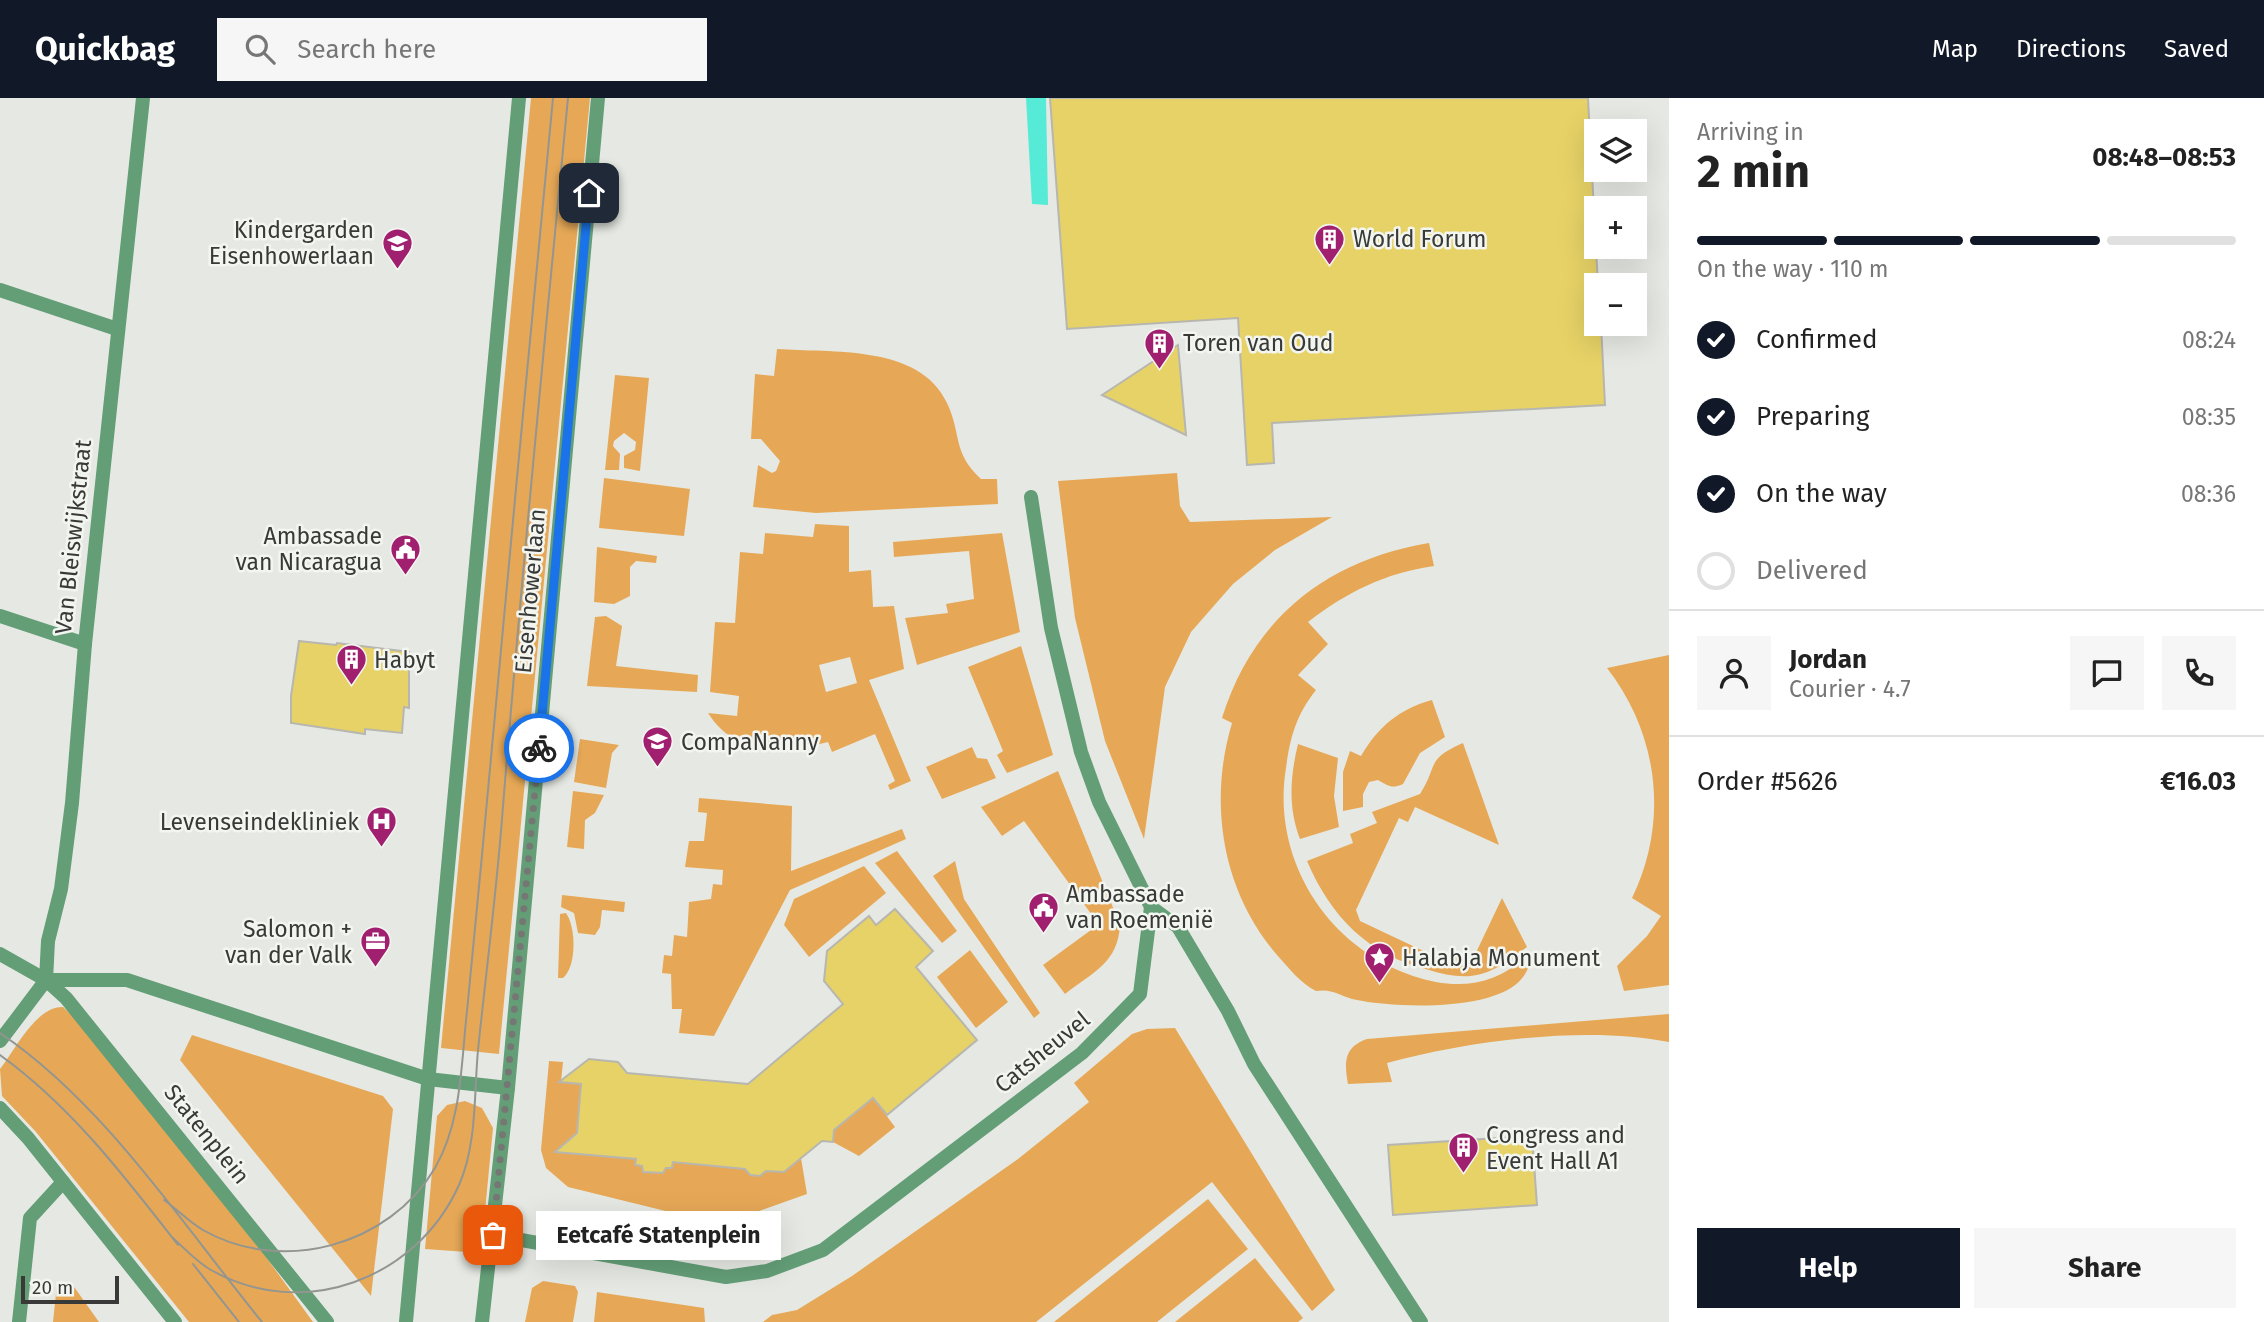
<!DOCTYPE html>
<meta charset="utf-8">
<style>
:root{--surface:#fff;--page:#f6f6f6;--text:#222;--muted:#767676;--line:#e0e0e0;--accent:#111827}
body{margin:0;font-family:"Fira Sans",sans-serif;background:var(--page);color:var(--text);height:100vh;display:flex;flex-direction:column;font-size:26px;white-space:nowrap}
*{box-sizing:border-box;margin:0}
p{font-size:23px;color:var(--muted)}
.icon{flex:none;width:38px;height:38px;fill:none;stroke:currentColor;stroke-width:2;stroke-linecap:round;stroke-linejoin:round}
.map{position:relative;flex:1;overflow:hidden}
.sheet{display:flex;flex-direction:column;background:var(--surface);width:595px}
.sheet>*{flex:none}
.fabs{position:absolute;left:1584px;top:21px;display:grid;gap:14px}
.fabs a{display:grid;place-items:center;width:63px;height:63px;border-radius:0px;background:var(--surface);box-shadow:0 7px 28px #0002;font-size:35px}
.scale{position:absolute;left:21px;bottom:18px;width:98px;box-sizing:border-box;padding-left:7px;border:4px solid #393a38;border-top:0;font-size:19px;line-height:24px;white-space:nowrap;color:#393a38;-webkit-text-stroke:5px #f3f6f0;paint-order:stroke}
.pin{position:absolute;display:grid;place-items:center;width:60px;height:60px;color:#fff;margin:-30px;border-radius:14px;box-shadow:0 4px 10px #0006}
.courier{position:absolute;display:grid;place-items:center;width:70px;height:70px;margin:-35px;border:5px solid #1a73e8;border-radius:50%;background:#fff;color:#222;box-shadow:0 2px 9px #0007}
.bubble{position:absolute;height:49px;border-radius:0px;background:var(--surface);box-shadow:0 7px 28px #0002;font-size:23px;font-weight:700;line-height:49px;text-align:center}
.overview em{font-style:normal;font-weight:700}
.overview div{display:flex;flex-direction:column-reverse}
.overview{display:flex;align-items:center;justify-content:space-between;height:119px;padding:0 28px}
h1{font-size:46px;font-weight:700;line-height:52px}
.bar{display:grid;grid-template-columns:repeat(4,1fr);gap:10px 7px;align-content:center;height:84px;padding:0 28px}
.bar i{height:9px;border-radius:5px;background:var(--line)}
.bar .on{background:var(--accent)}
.bar p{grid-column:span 4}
.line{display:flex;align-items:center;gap:18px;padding:0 28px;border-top:2px solid var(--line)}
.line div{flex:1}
.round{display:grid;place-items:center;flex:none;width:74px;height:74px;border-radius:0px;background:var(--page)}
ol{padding:0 28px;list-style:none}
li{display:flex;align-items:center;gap:21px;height:77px}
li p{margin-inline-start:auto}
li .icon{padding:7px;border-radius:50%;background:var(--accent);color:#fff;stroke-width:4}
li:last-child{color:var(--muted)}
li i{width:38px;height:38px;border:4px solid var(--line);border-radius:50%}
.button{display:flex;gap:14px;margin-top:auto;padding:14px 28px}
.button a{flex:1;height:80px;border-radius:0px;background:var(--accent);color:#fff;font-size:28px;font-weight:700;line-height:80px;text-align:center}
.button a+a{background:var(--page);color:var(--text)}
header{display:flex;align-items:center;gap:42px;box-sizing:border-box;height:98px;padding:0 35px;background:var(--accent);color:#fff}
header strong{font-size:33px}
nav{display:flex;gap:38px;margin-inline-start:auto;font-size:24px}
.search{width:490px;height:63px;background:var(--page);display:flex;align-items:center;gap:18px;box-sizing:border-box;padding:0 24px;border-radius:0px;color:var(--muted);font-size:26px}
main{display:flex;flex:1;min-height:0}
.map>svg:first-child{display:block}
.green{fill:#e6a857;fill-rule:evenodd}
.water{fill:#55ebd6}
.building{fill:#e6d266;stroke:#b7b6b0;stroke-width:2}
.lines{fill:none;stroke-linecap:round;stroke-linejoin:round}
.pedestrian{stroke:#639e77;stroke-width:14}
.minor{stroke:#639e77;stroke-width:14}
.tertiary{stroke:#639e77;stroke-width:14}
.tram{stroke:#939591;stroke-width:2}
.done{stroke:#767774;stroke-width:7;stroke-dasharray:0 12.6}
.route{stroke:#1a73e8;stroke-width:9}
.labels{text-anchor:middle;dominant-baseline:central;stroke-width:5;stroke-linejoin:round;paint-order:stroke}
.poi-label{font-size:23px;fill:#393a38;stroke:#f3f6f0;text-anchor:start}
.street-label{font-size:23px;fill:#393a38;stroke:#f3f6f0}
</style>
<header>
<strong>Quickbag</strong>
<div class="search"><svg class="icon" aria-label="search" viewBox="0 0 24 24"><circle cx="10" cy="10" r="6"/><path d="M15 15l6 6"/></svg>Search here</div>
<nav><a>Map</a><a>Directions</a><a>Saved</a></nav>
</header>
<main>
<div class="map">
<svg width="1669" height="1224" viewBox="0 0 1669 1224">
<rect width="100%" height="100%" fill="#e6e9e3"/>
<!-- green -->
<g class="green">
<polygon points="531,0 590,0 499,956 441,950"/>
<path d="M777 251C831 255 920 246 947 305 962 337 952 354 981 381H997L998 406 816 415 753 409 758 367 772 375 776 373 780 363 761 341H751L755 276 774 278Z"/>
<polygon points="615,277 649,280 640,373 624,370 624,358 635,352 636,344 624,335 614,343 613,348 620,356 619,372 605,372"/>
<polygon points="1177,375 1180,408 1190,424 1332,419 1275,452 1233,486 1191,534 1165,589 1144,741 1105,643 1075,520 1058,383"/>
<polygon points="604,380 690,391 684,438 599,430"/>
<path d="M815 426 849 428V474L871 472 873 509 894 508 904 571 869 582 911 683 890 692 888 687 895 683 875 636 832 654 828 644C784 656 736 659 708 615L737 618 739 598 710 594 715 524 735 525 740 454 763 456 765 435 813 439ZM850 559 857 585 826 594 819 567Z"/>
<polygon points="1002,435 1020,534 917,567 905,520 948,515 946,506 974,501 969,453 894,459 893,444"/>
<path d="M1429 445 1434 468C1385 475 1347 494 1308 524L1328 546 1298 577 1316 592C1296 617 1290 640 1286 670 1271 761 1327 849 1413 878 1458 893 1496 888 1530 855L1533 860C1530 866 1527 874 1523 879 1498 914 1395 910 1357 902 1341 899 1333 890 1316 893 1300 885 1289 870 1277 857 1222 793 1208 705 1232 625L1222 620C1253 520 1327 462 1429 445Z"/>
<polygon points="597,449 657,458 656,465 636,463 630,469 630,498 614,506 594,504"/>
<polygon points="606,518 622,528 616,568 698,577 697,594 587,588 595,519"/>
<polygon points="1021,548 1053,657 1007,675 997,657 1003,653 968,569"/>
<path d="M1669 557V887L1624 893 1617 868 1647 838 1661 818 1632 800C1669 724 1659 637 1607 570Z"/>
<path d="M1432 602 1445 639 1420 655 1403 686C1391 691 1389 688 1378 682L1369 684 1363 696V709L1343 713V674L1350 653 1361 658C1378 629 1399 611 1432 602Z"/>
<polygon points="580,641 619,647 612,655 606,690 574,684"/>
<path d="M1463 645 1499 747 1415 709 1408 724 1399 720 1356 812 1360 823 1451 866 1456 858 1471 865 1502 800 1527 849C1513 859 1499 871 1481 876 1463 881 1446 877 1429 872 1368 857 1331 819 1307 763L1353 745 1350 736 1377 725 1372 714 1420 696C1439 666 1425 662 1463 645Z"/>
<path d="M1298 646 1338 660 1334 698 1339 729 1300 741C1288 710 1290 679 1298 646Z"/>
<polygon points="972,649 977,660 987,661 996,680 942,701 926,669"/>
<path d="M1058 673 1120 827C1118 865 1093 874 1065 896L1043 867 1091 832 1094 820 1024 723 1002 738 981 709Z"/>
<polygon points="573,693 604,697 595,715 585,722 584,751 567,749"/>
<polygon points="699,700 792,708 791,773 902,731 906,741 790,792 714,938 679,935 682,911 672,911 671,876 662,875 664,857 672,858 674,837 687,839 689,804 711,801 713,786 722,787 723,772 685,769 689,743 704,743 707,715 698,714"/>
<polygon points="897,753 957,833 942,845 875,765"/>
<polygon points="955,763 964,801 1040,915 1034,920 933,778"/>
<polygon points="864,768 886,795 809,859 784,827 794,801"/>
<polygon points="562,797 625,804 624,814 602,812 600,829 595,837 578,835 574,815 561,809"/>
<path d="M566 815C576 829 577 868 563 880H558L560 816Z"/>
<polygon points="970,852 1008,904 976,930 937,879"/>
<path d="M63 909 79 924 266 1159 313 1224H189L36 1034 2 998 0 971C15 952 36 908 63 909Z"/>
<path d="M1669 916V944C1587 927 1467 943 1387 965L1392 984 1348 986C1344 964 1344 949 1367 941Z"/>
<polygon points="1175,930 1335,1192 1312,1213 1212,1084 1036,1224 763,1224 772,1217 797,1212 852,1178 1018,1061 1089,1004 1074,985 1132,936 1147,931"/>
<polygon points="192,937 383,998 393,1011 371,1198 180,962"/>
<polygon points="549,963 563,964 561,984 581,986 577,1035 570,1050 575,1056 636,1061 635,1067 642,1068 644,1074 663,1075 666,1070 672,1070 673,1064 745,1071 760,1078 766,1073 784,1074 801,1060 807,1096 751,1116 698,1121 568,1089 546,1070 541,1052"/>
<polygon points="873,1000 895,1029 859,1058 833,1044 834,1032"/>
<polygon points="465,1003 482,1010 493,1030 481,1155 425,1151 437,1018 447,1007"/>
<polygon points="1208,1101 1248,1151 1157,1224 1054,1224"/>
<polygon points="1255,1160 1303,1220 1298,1224 1175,1224"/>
<polygon points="543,1183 575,1188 578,1194 573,1224 525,1224 532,1190"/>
<polygon points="57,1186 72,1186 99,1224 53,1224"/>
<polygon points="597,1194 704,1210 705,1224 594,1224"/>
</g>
<!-- water -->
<polygon class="water" points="1026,0 1046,0 1048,107 1032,106"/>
<!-- building -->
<g class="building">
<polygon points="1050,0 1588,0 1598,187 1596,187 1596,226 1601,226 1605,307 1272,325 1274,365 1247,367 1238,220 1067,231"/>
<polygon points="1178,247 1186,337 1102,297"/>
<polygon points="299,543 336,547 337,545 409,554 409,610 404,609 402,635 365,631 365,636 291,625 291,598"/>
<polygon points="895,811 933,853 916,869 977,942 887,1017 873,1000 834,1032 833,1044 822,1043 784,1074 766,1073 760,1078 750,1077 745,1071 673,1064 672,1070 666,1070 663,1075 643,1074 642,1068 635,1067 636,1061 555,1054 577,1035 581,986 559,984 589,961 618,964 627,975 748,986 843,906 824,883 827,853 869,818 876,827"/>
<polygon points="1532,1038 1537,1107 1393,1117 1388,1047"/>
</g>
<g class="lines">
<!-- pedestrian -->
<polyline class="pedestrian" points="1151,809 1178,829 1228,913 1254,966 1421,1224"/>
<!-- minor -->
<g class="minor">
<polyline points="0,192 117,231"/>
<polyline points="0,518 85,546"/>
<polyline points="46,882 48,843 61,791 72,705 85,546 143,0"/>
<polyline points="46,882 127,882 428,981 508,990"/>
<polyline points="0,943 46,882"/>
<polyline points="493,1137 726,1179 767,1173 823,1152 1082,955 1140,896 1151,809 1099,704 1081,654 1051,530 1031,399"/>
<polyline points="19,1224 30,1120 63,1084"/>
<polyline points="406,1224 519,0"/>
<polyline points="482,1224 508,990 598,0"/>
</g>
<!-- tertiary -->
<g class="tertiary">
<polyline points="0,856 46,882 66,900 327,1224"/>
<polyline points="0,1010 28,1040 175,1224"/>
</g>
<!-- tram -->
<g class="tram">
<path d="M0 935C104 1005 183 1127 262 1224"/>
<path d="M0 957C71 1008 125 1079 178 1147"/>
<path d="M164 1102C177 1111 189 1124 203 1132 282 1177 389 1148 435 1070 462 1023 461 966 467 913 472 858 478 802 483 746 506 497 529 249 553 0"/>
<path d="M173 1140C185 1151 197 1164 211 1172 303 1224 417 1181 459 1087 477 1047 474 995 478 952 486 875 496 798 502 721 521 480 545 240 568 0"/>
<polyline points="193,1166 239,1224"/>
</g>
</g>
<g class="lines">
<!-- done -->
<polyline class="done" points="493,1137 539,650"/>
<!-- route -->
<polyline class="route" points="539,650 589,95"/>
</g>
<!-- icons -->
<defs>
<symbol id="building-pin" viewBox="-11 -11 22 30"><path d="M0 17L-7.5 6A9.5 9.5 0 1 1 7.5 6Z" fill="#a11f6f" stroke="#f3f6f0"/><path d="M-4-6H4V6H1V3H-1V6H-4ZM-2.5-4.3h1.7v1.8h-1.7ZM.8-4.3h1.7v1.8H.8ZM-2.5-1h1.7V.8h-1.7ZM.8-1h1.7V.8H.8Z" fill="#fff"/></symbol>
<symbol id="school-pin" viewBox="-11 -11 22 30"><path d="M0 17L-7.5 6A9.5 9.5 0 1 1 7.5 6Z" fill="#a11f6f" stroke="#f3f6f0"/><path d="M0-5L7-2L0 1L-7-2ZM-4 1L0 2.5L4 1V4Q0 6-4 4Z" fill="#fff"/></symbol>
<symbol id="civic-pin" viewBox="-11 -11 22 30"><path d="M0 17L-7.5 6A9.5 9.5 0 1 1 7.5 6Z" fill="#a11f6f" stroke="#f3f6f0"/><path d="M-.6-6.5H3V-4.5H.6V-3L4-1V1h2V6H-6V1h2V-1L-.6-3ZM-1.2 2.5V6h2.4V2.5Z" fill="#fff"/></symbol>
<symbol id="hospital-pin" viewBox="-11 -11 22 30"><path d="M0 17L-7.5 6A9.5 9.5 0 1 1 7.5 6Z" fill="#a11f6f" stroke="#f3f6f0"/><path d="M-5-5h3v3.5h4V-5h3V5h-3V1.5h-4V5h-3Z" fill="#fff"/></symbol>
<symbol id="office-pin" viewBox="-11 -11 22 30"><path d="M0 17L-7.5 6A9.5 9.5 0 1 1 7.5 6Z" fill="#a11f6f" stroke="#f3f6f0"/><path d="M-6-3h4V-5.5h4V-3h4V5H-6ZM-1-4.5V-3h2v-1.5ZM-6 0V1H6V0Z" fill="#fff"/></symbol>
<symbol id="sight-pin" viewBox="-11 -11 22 30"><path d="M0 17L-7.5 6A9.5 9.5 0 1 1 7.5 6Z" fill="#a11f6f" stroke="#f3f6f0"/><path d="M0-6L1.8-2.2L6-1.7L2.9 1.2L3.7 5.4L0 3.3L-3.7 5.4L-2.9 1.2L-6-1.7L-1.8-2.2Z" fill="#fff"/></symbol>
</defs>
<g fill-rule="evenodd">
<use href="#building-pin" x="1312" y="124" width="35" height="47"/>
<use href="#school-pin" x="380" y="128" width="35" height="47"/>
<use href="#building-pin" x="1142" y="228" width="35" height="47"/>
<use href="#civic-pin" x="388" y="434" width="35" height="47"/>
<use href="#building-pin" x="334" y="544" width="35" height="47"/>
<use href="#school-pin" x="640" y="626" width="35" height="47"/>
<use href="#hospital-pin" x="364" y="706" width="35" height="47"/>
<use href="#civic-pin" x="1026" y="792" width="35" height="47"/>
<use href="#office-pin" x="358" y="826" width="35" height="47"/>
<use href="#sight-pin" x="1362" y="842" width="35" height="47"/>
<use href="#building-pin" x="1446" y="1032" width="35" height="47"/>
</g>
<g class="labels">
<!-- poi labels -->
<g class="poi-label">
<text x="374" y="132" text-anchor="end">Kindergarden<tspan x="374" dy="26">Eisenhowerlaan</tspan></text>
<text x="1353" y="141">World Forum</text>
<text x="1183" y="245">Toren van Oud</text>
<text x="382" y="438" text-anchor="end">Ambassade<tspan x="382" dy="26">van Nicaragua</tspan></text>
<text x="374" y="562">Habyt</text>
<text x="681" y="644">CompaNanny</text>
<text x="359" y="724" text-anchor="end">Levenseindekliniek</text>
<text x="1066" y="796">Ambassade<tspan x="1066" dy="26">van Roemenië</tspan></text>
<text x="352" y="831" text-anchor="end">Salomon +<tspan x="352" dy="26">van der Valk</tspan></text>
<text x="1402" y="860">Halabja Monument</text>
<text x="1486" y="1037">Congress and<tspan x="1486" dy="26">Event Hall A1</tspan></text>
</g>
<!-- street labels -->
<g class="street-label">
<text transform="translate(73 439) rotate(-84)">Van Bleiswijkstraat</text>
<text transform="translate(530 493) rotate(-85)">Eisenhowerlaan</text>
<text transform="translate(1042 954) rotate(-39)">Catsheuvel</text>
<text transform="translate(207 1036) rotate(51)">Statenplein</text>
</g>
</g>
</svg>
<div class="fabs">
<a><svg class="icon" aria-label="layers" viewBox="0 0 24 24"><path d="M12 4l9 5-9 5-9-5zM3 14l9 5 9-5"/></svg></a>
<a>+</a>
<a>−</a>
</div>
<div class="scale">20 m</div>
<div class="pin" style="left:493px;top:1137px;background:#ea580c"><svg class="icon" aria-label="bag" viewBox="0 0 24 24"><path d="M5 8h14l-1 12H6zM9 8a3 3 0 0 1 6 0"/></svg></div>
<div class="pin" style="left:589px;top:95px;background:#1f2937"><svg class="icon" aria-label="home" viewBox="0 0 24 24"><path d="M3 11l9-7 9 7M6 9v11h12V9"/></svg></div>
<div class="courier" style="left:539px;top:650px"><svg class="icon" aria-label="bike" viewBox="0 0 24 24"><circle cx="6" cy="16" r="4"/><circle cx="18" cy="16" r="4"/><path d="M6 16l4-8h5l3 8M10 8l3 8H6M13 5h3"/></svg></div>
<div class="bubble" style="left:536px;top:1113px;width:245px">Eetcafé Statenplein</div>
</div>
<section class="sheet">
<div class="overview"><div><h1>2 min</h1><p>Arriving in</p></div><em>08:48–08:53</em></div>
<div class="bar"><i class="on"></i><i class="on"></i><i class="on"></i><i></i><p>On the way · 110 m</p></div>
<ol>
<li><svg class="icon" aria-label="check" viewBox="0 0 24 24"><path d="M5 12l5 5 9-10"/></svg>Confirmed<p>08:24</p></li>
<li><svg class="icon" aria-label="check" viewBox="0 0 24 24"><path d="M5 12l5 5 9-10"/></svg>Preparing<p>08:35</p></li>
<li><svg class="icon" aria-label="check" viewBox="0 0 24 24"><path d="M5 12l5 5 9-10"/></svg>On the way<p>08:36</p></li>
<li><i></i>Delivered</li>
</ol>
<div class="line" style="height:126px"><a class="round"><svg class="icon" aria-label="person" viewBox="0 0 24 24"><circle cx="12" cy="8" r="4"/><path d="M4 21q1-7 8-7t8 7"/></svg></a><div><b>Jordan</b><p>Courier · 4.7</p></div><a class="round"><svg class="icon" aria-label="chat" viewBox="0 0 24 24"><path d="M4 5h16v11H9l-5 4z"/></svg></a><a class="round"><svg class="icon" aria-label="phone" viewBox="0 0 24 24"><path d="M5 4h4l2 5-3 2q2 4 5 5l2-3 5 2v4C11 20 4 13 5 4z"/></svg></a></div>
<div class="line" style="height:91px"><div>Order #5626</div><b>€16.03</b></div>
<div class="button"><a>Help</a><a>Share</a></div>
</section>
</main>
